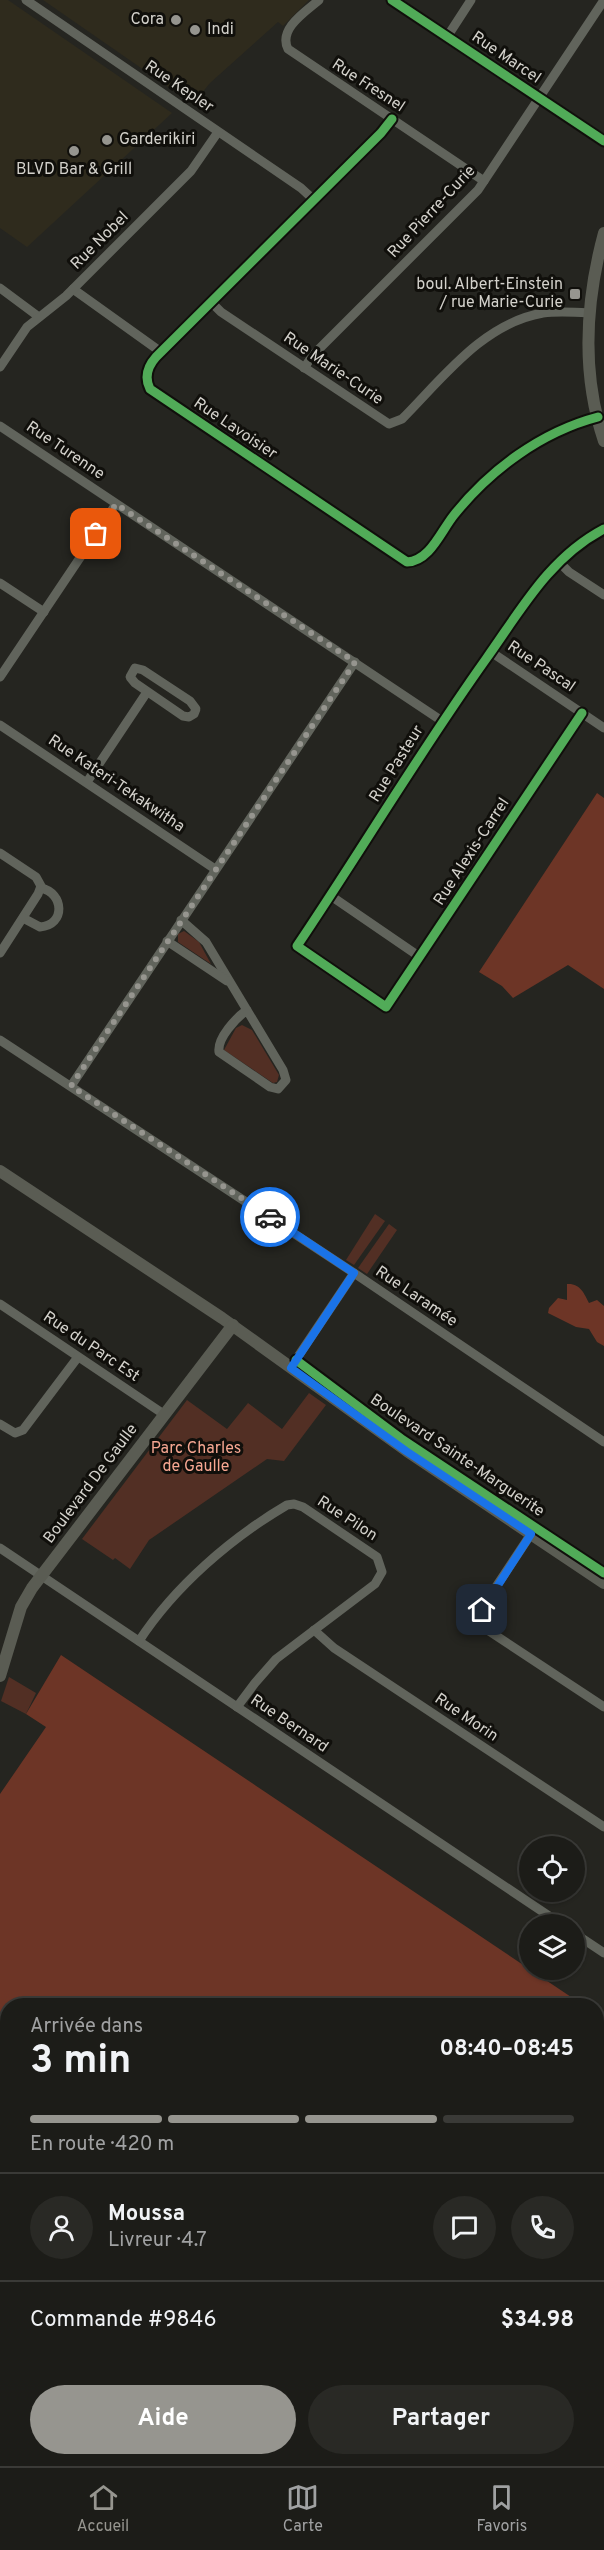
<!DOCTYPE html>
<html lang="fr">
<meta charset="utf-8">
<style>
:root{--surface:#1c1c18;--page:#292925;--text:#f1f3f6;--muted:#a0a1a2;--line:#3a3a37;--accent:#96958f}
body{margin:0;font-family:Overpass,sans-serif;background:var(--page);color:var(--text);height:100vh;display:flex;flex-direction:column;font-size:22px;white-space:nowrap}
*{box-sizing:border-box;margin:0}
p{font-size:20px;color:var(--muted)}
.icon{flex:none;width:33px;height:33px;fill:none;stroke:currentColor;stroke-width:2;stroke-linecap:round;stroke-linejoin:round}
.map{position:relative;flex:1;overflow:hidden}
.details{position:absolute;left:0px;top:1998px;width:604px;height:468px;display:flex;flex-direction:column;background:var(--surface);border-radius:24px 24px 0 0;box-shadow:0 2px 4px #0004,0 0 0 2px var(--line)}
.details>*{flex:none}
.buttons{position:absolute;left:519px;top:1836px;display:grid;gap:12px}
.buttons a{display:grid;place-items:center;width:66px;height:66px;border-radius:50%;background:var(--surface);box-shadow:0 2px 4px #0004,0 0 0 2px var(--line);font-size:30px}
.pin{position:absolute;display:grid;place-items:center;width:51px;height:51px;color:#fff;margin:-26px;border-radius:12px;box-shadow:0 3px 9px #0006}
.courier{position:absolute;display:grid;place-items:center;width:60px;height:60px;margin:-30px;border:4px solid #1a73e8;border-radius:50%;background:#fff;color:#222;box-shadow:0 2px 8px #0007}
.summary em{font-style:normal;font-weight:700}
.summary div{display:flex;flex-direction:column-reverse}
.summary{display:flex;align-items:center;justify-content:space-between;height:102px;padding:0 30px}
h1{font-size:39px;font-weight:700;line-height:45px}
.bar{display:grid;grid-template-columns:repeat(4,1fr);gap:9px 6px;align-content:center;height:72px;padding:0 30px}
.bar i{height:8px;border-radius:4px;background:var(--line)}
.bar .selected{background:var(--accent)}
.bar p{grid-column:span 4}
.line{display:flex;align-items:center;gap:15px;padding:0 30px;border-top:2px solid var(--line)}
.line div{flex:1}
.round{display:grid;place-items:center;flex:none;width:63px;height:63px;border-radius:32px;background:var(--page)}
.action{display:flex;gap:12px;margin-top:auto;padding:12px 30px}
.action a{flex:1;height:69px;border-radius:36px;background:var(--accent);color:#fff;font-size:24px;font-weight:700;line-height:69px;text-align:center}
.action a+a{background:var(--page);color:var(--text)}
.menu{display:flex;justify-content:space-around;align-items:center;height:84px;border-top:2px solid var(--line);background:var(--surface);font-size:16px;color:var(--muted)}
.menu a{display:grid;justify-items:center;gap:3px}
.menu .selected{color:var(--accent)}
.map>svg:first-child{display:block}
.built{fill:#2f2b1d}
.green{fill:#522f24}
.forest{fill:#6d3526}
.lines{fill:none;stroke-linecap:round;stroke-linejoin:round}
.street{stroke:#61645c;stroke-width:9}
.secondary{stroke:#5a5c53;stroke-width:12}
.cycleway-casing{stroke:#100f0b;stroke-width:13}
.cycleway{stroke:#51ab58;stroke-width:9}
.done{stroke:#96958f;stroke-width:6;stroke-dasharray:0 10.8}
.route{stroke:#1a73e8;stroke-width:8}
.poi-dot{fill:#96958f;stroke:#100f0b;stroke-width:2}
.labels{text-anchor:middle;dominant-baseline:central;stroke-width:6;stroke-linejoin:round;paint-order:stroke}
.poi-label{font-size:16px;fill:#d3d1cb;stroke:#100f0b;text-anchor:end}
.street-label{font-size:16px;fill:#d3d1cb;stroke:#100f0b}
.park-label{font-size:16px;fill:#f7a792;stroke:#100f0b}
</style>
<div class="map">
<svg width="604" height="2466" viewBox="0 0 604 2466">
<rect width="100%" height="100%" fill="#252520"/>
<!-- built -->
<g class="built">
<polygon points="0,0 8,0 172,113 27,247 0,228"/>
<polygon points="43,0 309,0 283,26 278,22 210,83 193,104"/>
<polygon points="604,2329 604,2442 597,2434 597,2335"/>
<polygon points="448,2459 595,2458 602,2466 437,2466"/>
</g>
<!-- green -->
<g class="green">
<polygon points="184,931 199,942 211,964 178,942 178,934"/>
<polygon points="242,1025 252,1030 279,1075 277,1082 273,1083 224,1050 236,1028"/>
<polygon points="375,1214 385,1221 354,1265 346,1260"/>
<polygon points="389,1224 397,1230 367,1274 358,1268"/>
<polygon points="309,1393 326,1405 284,1461 267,1459 149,1540 130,1569 115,1558 113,1560 82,1539 187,1400 227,1429 248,1403 282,1429"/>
<polygon points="9,1677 36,1693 26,1714 1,1701"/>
</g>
<!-- forest -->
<g class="forest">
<polygon points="597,793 604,798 604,989 568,965 513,998 502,986 479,972"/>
<path d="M567 1284C580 1283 584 1293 589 1303L597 1300 604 1306V1346L597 1342 589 1329 576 1327 548 1313 549 1308 558 1298 567 1300Z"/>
<polygon points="61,1655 583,2005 8,2006 7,2046 0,2041 0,1794 46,1727 26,1714"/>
<polygon points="597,2015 604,2019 604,2177 598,2182 604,2189 604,2248 597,2243"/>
</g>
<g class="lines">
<!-- street -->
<g class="street">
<polyline points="26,0 301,188 314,200"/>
<path d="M319 0C305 12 278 29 288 49L484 181"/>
<polyline points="447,37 471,0"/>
<path d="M392 119 381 133 156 357C148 366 144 377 150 389L407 562C430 561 441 531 454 515 490 470 541 432 598 417"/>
<polyline points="0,288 39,317"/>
<polyline points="73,289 161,352"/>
<path d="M212 303 221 312 389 424 402 419C442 379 483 323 543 313 558 311 574 312 589 313"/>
<polyline points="0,367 27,327 66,296 191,171 218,132"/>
<polyline points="304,368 313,355 478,190 604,0"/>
<polyline points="0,426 442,721"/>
<polyline points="558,561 569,572 604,595"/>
<polyline points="0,583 44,612"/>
<polyline points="491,652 604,728"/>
<polygon points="135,668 143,670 190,701 196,709 194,714 189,717 183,716 135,683 130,677"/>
<polyline points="0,677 116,504"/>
<path d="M582 713 386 1007 297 946C361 851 419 753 486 659 521 610 549 558 604 529"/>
<polyline points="0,725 215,869"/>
<polyline points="87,782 147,692"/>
<polyline points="0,853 36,877 41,886 38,894 0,953"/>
<polyline points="331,896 420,957"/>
<path d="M23 918 40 927C66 925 64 893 41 888"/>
<path d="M181 920 206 942 283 1070 286 1080 278 1089 270 1087 219 1052C217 1038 236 1018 247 1010"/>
<polyline points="167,941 227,981"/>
<polyline points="0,1040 354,1273 604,1442"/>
<polyline points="71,1086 355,662"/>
<polyline points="0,1304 165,1415"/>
<polyline points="291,1367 354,1273"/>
<polyline points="0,1424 15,1433 23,1430 78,1357"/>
<polyline points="531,1534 486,1602 481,1621 489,1631 604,1707"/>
<polyline points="0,1548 561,1924"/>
<polyline points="314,1630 334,1648 604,1827"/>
<path d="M139 1641C175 1586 231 1538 287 1505L294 1504 303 1507 377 1557 382 1572 375 1584 276 1659 255 1683 237 1707"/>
<polyline points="574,1933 604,1953"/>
<polyline points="0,2273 8,2278"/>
<polyline points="0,2371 8,2364"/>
<polyline points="216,2458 218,2466"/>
<polyline points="62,2466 72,2458"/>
</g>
<!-- secondary -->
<g class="secondary">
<polyline points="392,0 604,141"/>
<path d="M604 233C586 300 581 373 604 441"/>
<polyline points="0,1171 222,1318 407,1451 604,1583"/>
<polyline points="0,1676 21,1607 32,1588 233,1325"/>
<polyline points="0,2115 8,2120"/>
<polyline points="0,2130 8,2135"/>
<polyline points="597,2324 604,2318"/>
<polyline points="597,2450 604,2458"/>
<polyline points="389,2458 400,2466"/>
<polyline points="411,2458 418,2466"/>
<polyline points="424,2466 436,2458"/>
</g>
<defs>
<g id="cycleway">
<polyline points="392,0 604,141"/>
<path d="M392 119 381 133 156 357C148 366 144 377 150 389L407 562C430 561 441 531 454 515 490 470 541 432 598 417"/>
<path d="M582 713 386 1007 297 946C361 851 419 753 486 659 521 610 549 558 604 529"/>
<polyline points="296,1360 403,1440 604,1573"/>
</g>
</defs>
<!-- cycleway casing -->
<use href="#cycleway" class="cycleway-casing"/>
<!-- cycleway -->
<use href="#cycleway" class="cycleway"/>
</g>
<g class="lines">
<!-- done -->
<polyline class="done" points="96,534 116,504 355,662 71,1086 270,1217"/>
<!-- route -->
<polyline class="route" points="270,1217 354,1273 291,1368 406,1451 531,1534 482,1610"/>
</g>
<!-- markers -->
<g class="poi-dot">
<circle cx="176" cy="20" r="6"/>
<circle cx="195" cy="30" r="6"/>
<circle cx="107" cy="140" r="6"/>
<circle cx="74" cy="151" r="6"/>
<rect x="569" y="288" width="12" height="12" rx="3"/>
</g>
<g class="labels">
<!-- poi labels -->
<g class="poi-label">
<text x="164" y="20">Cora</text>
<text x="207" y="30" text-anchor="start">Indi</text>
<text x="119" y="140" text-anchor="start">Garderikiri</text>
<text x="74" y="170" text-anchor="middle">BLVD Bar &amp; Grill</text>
<text x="563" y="285">boul. Albert-Einstein<tspan x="563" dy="18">/ rue Marie-Curie</tspan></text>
</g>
<!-- street labels -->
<g class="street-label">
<text transform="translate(506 58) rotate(34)">Rue Marcel</text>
<text transform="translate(368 86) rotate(33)">Rue Fresnel</text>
<text transform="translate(179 87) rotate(34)">Rue Kepler</text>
<text transform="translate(432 212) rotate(-47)">Rue Pierre-Curie</text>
<text transform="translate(100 241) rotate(-45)">Rue Nobel</text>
<text transform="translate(333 369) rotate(34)">Rue Marie-Curie</text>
<text transform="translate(235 429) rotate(34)">Rue Lavoisier</text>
<text transform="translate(65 451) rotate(34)">Rue Turenne</text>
<text transform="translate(541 667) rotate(34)">Rue Pascal</text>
<text transform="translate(397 764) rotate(-58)">Rue Pasteur</text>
<text transform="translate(116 784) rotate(34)">Rue Kateri-Tekakwitha</text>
<text transform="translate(472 852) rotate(-57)">Rue Alexis-Carrel</text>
<text transform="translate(416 1297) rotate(34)">Rue Laramée</text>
<text transform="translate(91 1347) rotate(34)">Rue du Parc Est</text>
<text transform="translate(457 1456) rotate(34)">Boulevard Sainte-Marguerite</text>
<text transform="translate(91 1484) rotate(-53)">Boulevard De Gaulle</text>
<text transform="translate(347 1519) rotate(33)">Rue Pilon</text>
<text transform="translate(466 1718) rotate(34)">Rue Morin</text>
<text transform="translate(289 1724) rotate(34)">Rue Bernard</text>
</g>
<!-- park labels -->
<g class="park-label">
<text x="196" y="1449">Parc Charles<tspan x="196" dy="18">de Gaulle</tspan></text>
</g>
</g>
</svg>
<div class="buttons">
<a><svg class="icon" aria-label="locate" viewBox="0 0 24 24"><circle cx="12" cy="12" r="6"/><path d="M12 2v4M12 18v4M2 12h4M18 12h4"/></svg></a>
<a><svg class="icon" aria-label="layers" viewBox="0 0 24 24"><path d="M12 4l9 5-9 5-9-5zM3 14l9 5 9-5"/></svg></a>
</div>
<div class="pin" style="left:96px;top:534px;background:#ea580c"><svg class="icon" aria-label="bag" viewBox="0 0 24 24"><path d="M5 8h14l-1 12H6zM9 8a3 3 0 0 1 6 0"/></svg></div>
<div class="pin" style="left:482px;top:1610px;background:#1f2937"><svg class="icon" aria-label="home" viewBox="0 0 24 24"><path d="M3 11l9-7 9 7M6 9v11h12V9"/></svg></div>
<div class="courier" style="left:270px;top:1217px"><svg class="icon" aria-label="car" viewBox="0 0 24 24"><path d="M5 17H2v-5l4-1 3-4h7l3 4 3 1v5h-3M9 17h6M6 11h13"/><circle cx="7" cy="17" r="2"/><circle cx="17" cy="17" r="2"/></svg></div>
<section class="details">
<div class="summary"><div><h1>3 min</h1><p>Arrivée dans</p></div><em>08:40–08:45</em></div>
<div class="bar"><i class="selected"></i><i class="selected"></i><i class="selected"></i><i></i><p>En route · 420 m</p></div>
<div class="line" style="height:108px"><a class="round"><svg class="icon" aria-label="person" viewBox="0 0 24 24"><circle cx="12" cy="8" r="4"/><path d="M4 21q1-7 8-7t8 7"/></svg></a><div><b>Moussa</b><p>Livreur · 4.7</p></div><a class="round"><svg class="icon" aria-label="chat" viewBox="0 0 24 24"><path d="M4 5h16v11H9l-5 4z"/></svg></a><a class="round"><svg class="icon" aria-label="phone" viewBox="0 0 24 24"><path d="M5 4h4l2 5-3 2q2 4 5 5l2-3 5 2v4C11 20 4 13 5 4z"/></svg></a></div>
<div class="line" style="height:78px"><div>Commande #9846</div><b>$34.98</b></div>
<div class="action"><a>Aide</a><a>Partager</a></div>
</section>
</div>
<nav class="menu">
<a class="selected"><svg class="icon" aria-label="home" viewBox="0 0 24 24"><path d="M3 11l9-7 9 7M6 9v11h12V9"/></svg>Accueil</a>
<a><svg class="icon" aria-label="map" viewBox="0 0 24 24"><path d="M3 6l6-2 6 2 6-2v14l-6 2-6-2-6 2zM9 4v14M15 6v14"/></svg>Carte</a>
<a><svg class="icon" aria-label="saved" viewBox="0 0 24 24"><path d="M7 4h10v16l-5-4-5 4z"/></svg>Favoris</a>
</nav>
